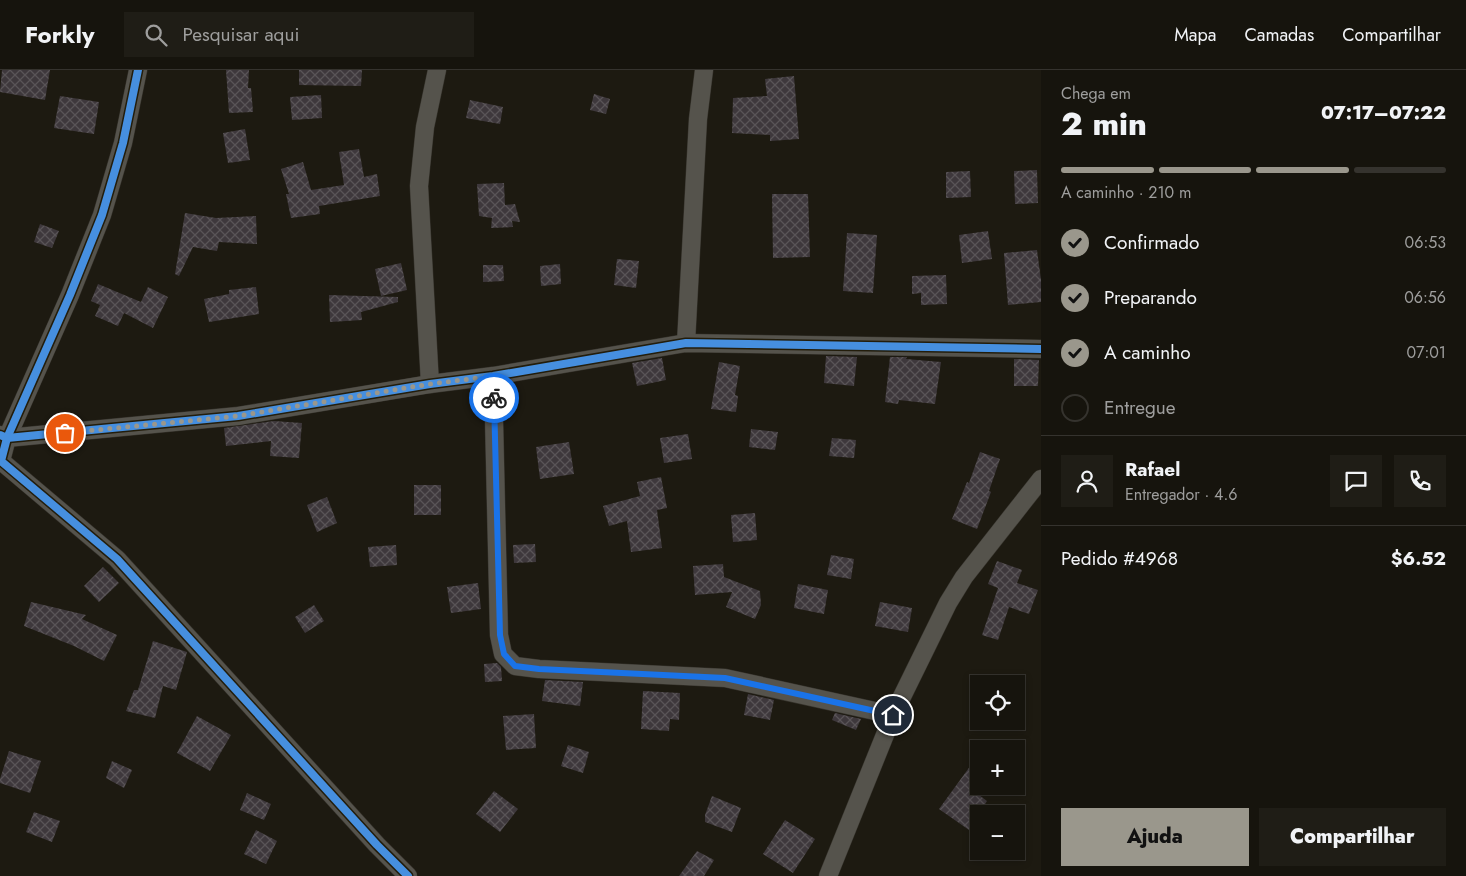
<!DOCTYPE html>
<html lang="pt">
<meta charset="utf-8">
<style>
:root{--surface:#16140d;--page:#1f1d16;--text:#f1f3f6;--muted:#9e9e9d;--line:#35332e;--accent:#9a978c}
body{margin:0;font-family:Jost,sans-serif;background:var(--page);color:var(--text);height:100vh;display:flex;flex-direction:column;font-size:19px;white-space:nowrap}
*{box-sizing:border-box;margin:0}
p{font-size:16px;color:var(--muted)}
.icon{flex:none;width:28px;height:28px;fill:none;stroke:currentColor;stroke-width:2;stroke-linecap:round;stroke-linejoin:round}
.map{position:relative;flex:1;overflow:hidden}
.panel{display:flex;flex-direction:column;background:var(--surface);width:425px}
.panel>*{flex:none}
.buttons{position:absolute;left:970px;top:605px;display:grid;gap:10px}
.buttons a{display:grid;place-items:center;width:55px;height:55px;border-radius:0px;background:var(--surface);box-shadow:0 2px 8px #0003,0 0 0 1px var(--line);font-size:25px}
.pin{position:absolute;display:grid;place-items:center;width:42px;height:42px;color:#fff;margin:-21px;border:2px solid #fff;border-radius:50%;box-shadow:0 1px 5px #0007}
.courier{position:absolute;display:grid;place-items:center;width:50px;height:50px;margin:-25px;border:4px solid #1a73e8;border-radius:50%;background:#fff;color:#222;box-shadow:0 1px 6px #0007}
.overview em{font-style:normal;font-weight:800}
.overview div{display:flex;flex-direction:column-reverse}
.overview{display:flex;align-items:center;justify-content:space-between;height:85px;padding:0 20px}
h1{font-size:32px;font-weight:800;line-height:38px}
.bar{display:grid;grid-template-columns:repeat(4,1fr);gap:8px 5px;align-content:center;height:60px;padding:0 20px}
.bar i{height:6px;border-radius:4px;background:var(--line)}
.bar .on{background:var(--accent)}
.bar p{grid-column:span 4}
.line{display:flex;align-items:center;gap:12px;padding:0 20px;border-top:1px solid var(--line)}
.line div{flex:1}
.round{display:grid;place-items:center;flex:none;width:52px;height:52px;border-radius:0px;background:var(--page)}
ol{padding:0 20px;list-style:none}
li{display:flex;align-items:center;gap:15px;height:55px}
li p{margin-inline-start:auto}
li .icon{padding:5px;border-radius:50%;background:var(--accent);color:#111;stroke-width:4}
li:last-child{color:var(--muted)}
li i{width:28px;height:28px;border:2px solid var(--line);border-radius:50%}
.cta{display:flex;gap:10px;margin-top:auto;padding:10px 20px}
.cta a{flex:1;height:58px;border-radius:0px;background:var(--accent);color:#111;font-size:20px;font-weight:800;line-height:58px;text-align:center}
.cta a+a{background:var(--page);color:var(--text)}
header{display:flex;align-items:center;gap:30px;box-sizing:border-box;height:70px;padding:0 25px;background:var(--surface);border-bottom:1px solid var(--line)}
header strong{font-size:24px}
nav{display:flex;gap:28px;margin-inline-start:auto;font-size:18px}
.search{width:350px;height:45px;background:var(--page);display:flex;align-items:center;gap:12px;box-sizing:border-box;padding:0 18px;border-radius:0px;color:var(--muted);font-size:19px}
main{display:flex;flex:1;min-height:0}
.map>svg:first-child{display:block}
.building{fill:url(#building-cross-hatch)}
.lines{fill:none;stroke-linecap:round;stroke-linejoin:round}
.minor-casing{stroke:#37342d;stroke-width:19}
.minor{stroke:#55534c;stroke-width:18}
.cycleway-casing{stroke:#231d0b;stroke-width:11}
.cycleway{stroke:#468fdf;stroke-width:8}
.done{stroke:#9a978c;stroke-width:5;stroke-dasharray:0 9}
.route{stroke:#1a73e8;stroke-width:6}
</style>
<header>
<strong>Forkly</strong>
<div class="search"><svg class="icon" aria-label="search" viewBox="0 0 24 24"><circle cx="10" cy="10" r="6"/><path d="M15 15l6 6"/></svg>Pesquisar aqui</div>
<nav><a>Mapa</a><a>Camadas</a><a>Compartilhar</a></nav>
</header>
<main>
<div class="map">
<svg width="1041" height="806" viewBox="0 0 1041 806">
<defs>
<pattern id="building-cross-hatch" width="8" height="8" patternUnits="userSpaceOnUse" patternTransform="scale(1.25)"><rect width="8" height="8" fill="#3e383c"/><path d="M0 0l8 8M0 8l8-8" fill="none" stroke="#595457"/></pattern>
</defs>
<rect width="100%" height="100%" fill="#1d1a11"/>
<!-- building -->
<g class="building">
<polygon points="2,0 50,0 45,30 0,22"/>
<polygon points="226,0 249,0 248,18 251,18 253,42 229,43"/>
<polygon points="299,0 362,0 361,16 299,15"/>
<polygon points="794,6 799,69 770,71 770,65 732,63 733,28 767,26 765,9"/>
<polygon points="594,24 610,29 606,44 590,40"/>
<polygon points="321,25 322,48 292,50 290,27"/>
<polygon points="60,26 99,32 94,64 54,58"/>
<polygon points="470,30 503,37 500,54 466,48"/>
<polygon points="245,59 250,90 228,93 223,63"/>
<polygon points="359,79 364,107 377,104 380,126 319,136 320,144 291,148 286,124 289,124 281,99 303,92 311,120 344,115 339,82"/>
<polygon points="1037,100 1038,133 1015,134 1014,101"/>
<polygon points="970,101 971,127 946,128 946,102"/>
<polygon points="504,113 505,135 515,134 520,152 512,151 513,157 491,158 492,148 479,146 477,114"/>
<polygon points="772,124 808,124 810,187 773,188"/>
<polygon points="185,143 216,148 256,146 257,174 219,172 217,181 193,177 179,206 175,204"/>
<polygon points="40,154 59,161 52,178 34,172"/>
<polygon points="988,161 992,189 962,193 959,165"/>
<polygon points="847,163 877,165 873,223 843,221"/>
<polygon points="1037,180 1041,210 1041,232 1008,235 1004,183"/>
<polygon points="617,189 639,191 636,218 614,215"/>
<polygon points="401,193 407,220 381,226 375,199"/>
<polygon points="560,194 561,214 541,216 540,196"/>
<polygon points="483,195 503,195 504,211 483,212"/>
<polygon points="946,205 947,234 921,235 921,223 912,224 912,206"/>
<polygon points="98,214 141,232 148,217 168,227 153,258 124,243 118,256 95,246 100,235 91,231"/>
<polygon points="256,217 259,244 209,252 204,229 229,224 229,220"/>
<polygon points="329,225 398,227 398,232 361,242 362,250 330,252"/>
<polygon points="826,286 857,287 854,316 824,313"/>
<polygon points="890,287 907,287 906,289 941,292 935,334 899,330 898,334 885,332"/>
<polygon points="662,288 666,310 637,316 632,293"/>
<polygon points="1014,289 1039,290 1038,316 1014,316"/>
<polygon points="719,292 740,296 735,325 738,326 736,342 711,339"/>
<polygon points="274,351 302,353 299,388 270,386 271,371 226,376 224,358"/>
<polygon points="751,359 778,362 775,380 749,377"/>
<polygon points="688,364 692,389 664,393 660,368"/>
<polygon points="832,368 856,370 854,388 829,386"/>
<polygon points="569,372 574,404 540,409 536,377"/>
<polygon points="980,382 1000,389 989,421 991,422 977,459 952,449 967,412 969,413"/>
<polygon points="661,407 667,438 657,440 662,478 631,482 627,451 609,456 603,436 640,426 637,412"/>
<rect x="414" y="415" width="27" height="30"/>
<polygon points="327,427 337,453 317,462 307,435"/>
<polygon points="755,443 757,470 733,472 731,445"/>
<polygon points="535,474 536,492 514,493 513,475"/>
<polygon points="396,475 397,495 370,497 368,477"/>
<polygon points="831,485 854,489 851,509 827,505"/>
<polygon points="997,491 1022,500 1017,513 1038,520 1029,544 1009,537 998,570 982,565 998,518 988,514"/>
<polygon points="723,494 724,507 760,521 761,535 755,549 726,537 732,522 695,525 693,496"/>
<polygon points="103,497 119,513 99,532 84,516"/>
<polygon points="478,513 481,539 451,543 447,517"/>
<polygon points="798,514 828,520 824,544 794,538"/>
<polygon points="31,532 86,545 82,549 117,565 104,591 74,576 24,556"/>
<polygon points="880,532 912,538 908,562 875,556"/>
<polygon points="314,535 324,551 305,563 295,547"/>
<polygon points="153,571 187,582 176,620 163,616 155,648 126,641 134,620 138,620"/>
<polygon points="497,593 501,597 502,611 485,612 484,594"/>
<polygon points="545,610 583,612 580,636 542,631"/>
<polygon points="643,621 680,623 679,650 670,649 669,661 641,659"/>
<polygon points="748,624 774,630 770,650 744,645"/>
<polygon points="835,643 861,649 856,660 832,650"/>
<polygon points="534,644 536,678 506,680 503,646"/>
<polygon points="197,646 231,665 210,701 177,683"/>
<polygon points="568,675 589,682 583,703 561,696"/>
<polygon points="9,681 41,691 30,723 0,713 0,709"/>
<polygon points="979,684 979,725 987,731 979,743 979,767 939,739"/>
<polygon points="112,691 132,700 124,718 106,708"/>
<polygon points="494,721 518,739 500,762 476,744"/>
<polygon points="247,723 271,734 264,750 240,740"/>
<polygon points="712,726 741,738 732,762 705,752 705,745"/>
<polygon points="34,742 60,751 52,772 26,762"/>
<polygon points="785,750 815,769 793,803 763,784"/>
<polygon points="256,760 277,771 266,794 244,784"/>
<polygon points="697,781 714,790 704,806 679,806"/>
</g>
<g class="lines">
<defs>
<g id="minor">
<polyline points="138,0 123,73 102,145 70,225 7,368 1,391 117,489 377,775 408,806"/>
<polyline points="686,273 698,49 704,0"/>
<polyline points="493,306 499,565 503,584 515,596 539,599 725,608 893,645"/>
<polyline points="430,314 419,116 425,57 437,0"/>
<polyline points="0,365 7,368 238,346 430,314 493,306 686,273 1041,279"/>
<polyline points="828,806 893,645 948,533 964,507 1041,409"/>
</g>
</defs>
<!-- minor casing -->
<use href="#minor" class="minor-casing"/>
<!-- minor -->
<use href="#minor" class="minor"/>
<defs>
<g id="cycleway">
<polyline points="138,0 123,73 102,145 70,225 7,368 1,391 117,489 377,775 408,806"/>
<polyline points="0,365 7,368 238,346 430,314 493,306 686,273 1041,279"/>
</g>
</defs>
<!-- cycleway casing -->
<use href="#cycleway" class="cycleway-casing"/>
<!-- cycleway -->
<use href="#cycleway" class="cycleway"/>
</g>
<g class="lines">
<!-- done -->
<polyline class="done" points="65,363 238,346 430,314 493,306 494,328"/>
<!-- route -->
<polyline class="route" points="494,328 500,565 504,584 515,596 539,599 725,608 893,645"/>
</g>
</svg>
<div class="buttons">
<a><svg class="icon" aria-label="locate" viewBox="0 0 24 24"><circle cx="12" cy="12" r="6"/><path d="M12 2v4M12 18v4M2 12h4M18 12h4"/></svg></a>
<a>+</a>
<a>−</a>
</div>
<div class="pin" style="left:65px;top:363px;background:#ea580c"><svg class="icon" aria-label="bag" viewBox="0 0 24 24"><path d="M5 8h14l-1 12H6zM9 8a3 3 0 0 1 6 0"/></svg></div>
<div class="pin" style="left:893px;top:645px;background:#1f2937"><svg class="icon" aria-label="home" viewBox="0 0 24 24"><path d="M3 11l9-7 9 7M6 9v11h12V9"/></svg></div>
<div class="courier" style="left:494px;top:328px"><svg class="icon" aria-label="bike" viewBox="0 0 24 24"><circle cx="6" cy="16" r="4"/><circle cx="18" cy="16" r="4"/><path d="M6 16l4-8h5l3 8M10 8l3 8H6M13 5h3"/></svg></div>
</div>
<section class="panel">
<div class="overview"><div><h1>2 min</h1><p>Chega em</p></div><em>07:17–07:22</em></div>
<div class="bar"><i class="on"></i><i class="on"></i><i class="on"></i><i></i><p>A caminho · 210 m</p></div>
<ol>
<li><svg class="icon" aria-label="check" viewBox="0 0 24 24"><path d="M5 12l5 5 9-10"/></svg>Confirmado<p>06:53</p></li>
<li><svg class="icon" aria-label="check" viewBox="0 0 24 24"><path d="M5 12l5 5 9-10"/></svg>Preparando<p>06:56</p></li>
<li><svg class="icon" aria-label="check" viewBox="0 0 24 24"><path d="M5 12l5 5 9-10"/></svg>A caminho<p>07:01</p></li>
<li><i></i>Entregue</li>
</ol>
<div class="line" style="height:90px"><a class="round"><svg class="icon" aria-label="person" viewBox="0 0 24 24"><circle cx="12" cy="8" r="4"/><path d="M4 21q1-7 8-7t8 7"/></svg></a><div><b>Rafael</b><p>Entregador · 4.6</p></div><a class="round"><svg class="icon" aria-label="chat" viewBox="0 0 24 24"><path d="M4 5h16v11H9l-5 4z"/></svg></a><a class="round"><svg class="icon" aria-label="phone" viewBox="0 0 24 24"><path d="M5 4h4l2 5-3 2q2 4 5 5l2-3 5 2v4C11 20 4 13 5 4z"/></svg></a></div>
<div class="line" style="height:65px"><div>Pedido #4968</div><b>$6.52</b></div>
<div class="cta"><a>Ajuda</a><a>Compartilhar</a></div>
</section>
</main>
